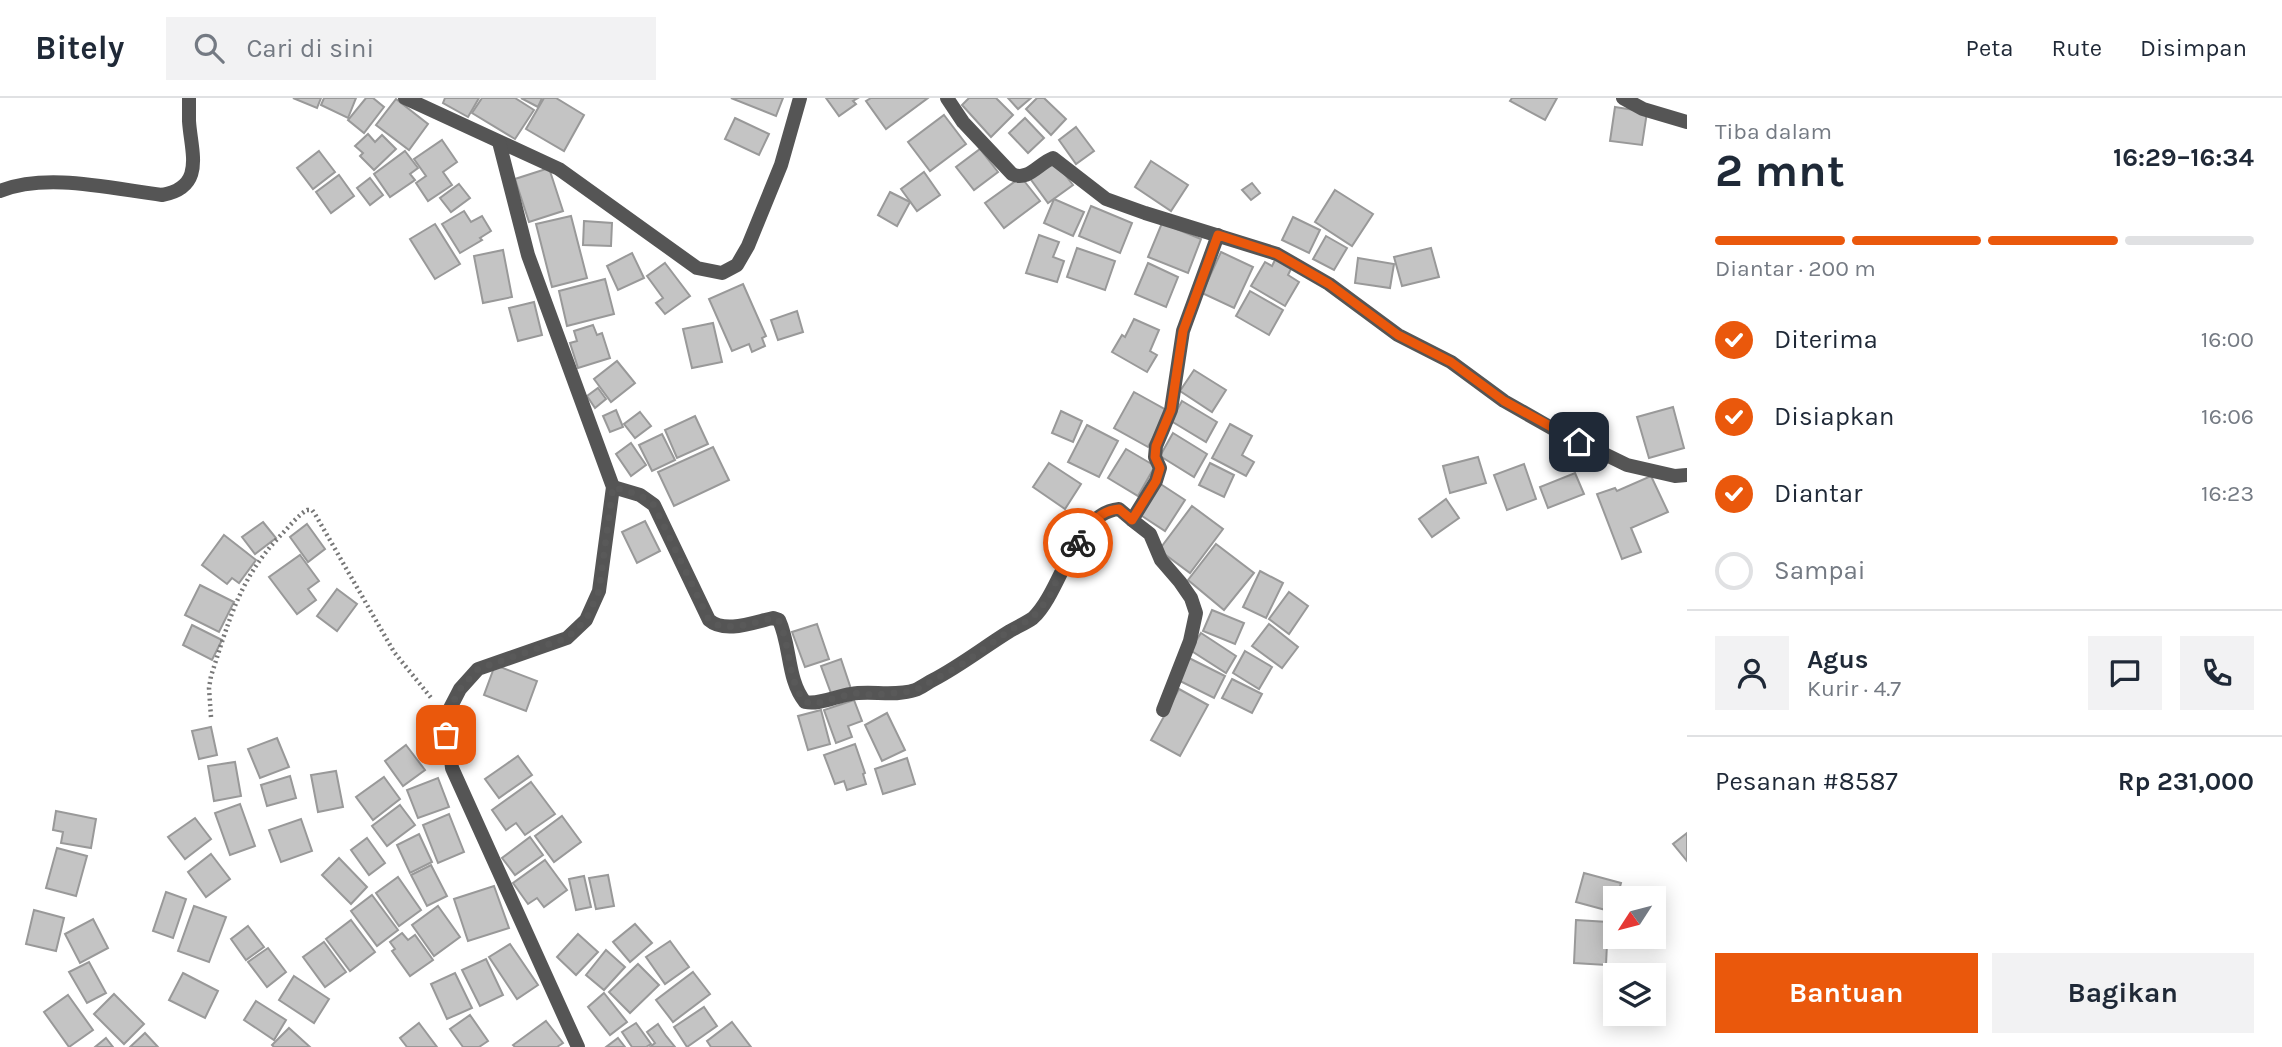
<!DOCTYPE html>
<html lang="id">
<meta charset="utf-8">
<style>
:root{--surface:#fff;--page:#f2f2f3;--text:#1f2937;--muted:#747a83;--line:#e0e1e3;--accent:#ea580c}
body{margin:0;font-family:Karla,sans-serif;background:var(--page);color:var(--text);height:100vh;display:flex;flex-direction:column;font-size:26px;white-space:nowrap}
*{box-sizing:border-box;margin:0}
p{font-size:23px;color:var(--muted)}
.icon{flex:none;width:38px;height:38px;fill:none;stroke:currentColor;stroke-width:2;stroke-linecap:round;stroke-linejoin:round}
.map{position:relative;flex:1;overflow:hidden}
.drawer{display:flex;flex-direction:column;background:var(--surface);width:595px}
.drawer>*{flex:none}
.needle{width:46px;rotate:234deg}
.buttons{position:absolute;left:1603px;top:788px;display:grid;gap:14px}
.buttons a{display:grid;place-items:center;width:63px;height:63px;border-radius:0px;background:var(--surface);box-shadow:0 4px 18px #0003;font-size:35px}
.pin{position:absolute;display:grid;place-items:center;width:60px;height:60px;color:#fff;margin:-30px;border-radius:14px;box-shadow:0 4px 10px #0006}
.courier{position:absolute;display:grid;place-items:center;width:70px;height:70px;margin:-35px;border:5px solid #ea580c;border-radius:50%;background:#fff;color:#222;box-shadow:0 2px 9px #0007}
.overview em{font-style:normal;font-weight:700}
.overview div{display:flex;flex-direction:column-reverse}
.overview{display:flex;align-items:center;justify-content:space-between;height:119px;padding:0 28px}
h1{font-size:46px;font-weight:700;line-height:52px}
.bar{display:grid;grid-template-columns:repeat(4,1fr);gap:10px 7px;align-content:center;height:84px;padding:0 28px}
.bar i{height:9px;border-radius:5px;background:var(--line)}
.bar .active{background:var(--accent)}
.bar p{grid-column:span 4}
.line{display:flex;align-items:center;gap:18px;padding:0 28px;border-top:2px solid var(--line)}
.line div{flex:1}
.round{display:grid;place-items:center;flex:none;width:74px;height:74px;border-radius:0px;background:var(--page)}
ol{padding:0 28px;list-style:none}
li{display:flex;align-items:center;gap:21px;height:77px}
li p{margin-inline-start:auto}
li .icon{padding:7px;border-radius:50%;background:var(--accent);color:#fff;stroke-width:4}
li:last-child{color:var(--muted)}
li i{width:38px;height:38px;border:4px solid var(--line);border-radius:50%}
.action{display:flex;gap:14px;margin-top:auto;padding:14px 28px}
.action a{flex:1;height:80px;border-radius:0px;background:var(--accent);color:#fff;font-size:28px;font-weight:700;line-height:80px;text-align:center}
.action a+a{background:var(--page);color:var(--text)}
header{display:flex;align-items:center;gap:42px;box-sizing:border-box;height:98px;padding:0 35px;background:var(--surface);border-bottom:2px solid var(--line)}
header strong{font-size:33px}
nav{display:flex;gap:38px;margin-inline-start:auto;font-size:24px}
.search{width:490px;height:63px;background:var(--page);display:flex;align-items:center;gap:18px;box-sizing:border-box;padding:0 24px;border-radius:0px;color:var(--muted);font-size:26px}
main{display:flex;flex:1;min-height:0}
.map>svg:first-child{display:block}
.building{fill:#c4c4c4;stroke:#999;stroke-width:2}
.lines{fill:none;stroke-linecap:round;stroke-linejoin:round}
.path{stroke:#777;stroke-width:4.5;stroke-dasharray:2 3.5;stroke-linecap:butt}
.street{stroke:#555;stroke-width:14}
.done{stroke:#595959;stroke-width:7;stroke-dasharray:0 12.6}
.route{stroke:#ea580c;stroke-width:9}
</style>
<header>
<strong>Bitely</strong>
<div class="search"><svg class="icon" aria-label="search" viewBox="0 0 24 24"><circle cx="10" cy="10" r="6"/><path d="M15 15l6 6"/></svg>Cari di sini</div>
<nav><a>Peta</a><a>Rute</a><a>Disimpan</a></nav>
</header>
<main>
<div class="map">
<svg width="1687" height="949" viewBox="0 0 1687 949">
<rect width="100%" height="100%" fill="#fff"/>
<!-- building -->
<g class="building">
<polygon points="293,0 321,0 317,10"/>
<polygon points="324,0 356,0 348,20 321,7"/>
<polygon points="366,0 373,0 384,9 364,35 348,22"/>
<polygon points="445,0 479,0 468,19 443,5"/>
<polygon points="482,0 515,0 534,12 515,41 472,15"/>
<polygon points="521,0 542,0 538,9"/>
<polygon points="544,0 556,0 584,17 564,53 526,31"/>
<polygon points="731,0 783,0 776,18"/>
<polygon points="826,0 858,0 853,3 856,6 839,18"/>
<polygon points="871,0 928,0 886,31 866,3"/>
<polygon points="969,0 996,0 1013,17 991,39 962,7"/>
<polygon points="1008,0 1031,0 1018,11"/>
<polygon points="1037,0 1044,0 1066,21 1051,37 1026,11"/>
<polygon points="1512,0 1557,0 1545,22 1510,3"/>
<polygon points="396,1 428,26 409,52 376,27"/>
<polygon points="1615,9 1647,14 1642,47 1610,43"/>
<polygon points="944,17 966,46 930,73 908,44"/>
<polygon points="735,20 769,36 759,57 725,41"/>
<polygon points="1025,20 1044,40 1028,55 1009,35"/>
<polygon points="1076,29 1094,53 1076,66 1059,42"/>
<polygon points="368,36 375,44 382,37 396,51 374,72 360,58 363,55 355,48"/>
<polygon points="442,42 457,64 443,74 452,87 428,103 416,85 426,78 414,61"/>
<polygon points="980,51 998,74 974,92 956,69"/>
<polygon points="319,53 335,74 313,91 297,70"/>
<polygon points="405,53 418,70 410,76 415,82 390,99 374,76"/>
<polygon points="1053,61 1073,87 1048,105 1029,79"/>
<polygon points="1151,63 1188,87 1171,113 1135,89"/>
<polygon points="549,70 563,113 529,124 515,81"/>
<polygon points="924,74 940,97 917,113 901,91"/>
<polygon points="339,77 354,98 331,115 316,94"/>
<polygon points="1021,79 1040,103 1004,130 985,105"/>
<polygon points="370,80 383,97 370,107 357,90"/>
<polygon points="1252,85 1260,95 1251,102 1242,92"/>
<polygon points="459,86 470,100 451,114 440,100"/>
<polygon points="1335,92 1373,116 1352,148 1315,124"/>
<polygon points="890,94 910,104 897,128 878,117"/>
<polygon points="1054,101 1084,114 1073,138 1044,125"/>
<polygon points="1091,108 1132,125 1120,155 1079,138"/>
<polygon points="464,113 471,124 482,118 491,133 480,140 482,142 460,155 442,126"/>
<polygon points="571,118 587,180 552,189 536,126"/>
<polygon points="1293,119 1320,132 1309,155 1282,142"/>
<polygon points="584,123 612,125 611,148 583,147"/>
<polygon points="1162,125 1201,141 1188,175 1148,159"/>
<polygon points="435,126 460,166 435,181 410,141"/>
<polygon points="1039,137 1059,144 1053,159 1064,163 1057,184 1026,175"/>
<polygon points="1326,138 1347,150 1334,172 1313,161"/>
<polygon points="1077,150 1115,163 1105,192 1067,179"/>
<polygon points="1431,150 1439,179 1402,188 1394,159"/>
<polygon points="503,152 512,199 483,205 474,158"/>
<polygon points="1221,154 1253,169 1234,210 1202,195"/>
<polygon points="632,155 644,180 618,192 607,168"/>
<polygon points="1277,158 1293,167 1288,177 1299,184 1285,208 1251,188 1265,164 1272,168"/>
<polygon points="1358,160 1394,166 1390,190 1355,185"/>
<polygon points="665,165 690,198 665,216 656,205 663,200 647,178"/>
<polygon points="1148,165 1178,179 1166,209 1135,196"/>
<polygon points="605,181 614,216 567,228 559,193"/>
<polygon points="743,186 766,238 762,240 765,248 752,254 749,246 732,253 709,201"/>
<polygon points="1250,193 1283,212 1269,237 1236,218"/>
<polygon points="534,204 542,237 518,243 509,210"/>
<polygon points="797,213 803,234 778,242 771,222"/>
<polygon points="1134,221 1159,232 1150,253 1157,257 1147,274 1112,254 1122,237 1125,239"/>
<polygon points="713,225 722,264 692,270 683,231"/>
<polygon points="593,227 597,237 602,235 610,260 578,270 570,245 577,243 574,233"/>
<polygon points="617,263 635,285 611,304 594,281"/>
<polygon points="1194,272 1226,292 1212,314 1180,293"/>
<polygon points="598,290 606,301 595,310 587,298"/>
<polygon points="1134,294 1168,313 1148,349 1114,330"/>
<polygon points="1182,303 1217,324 1206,344 1171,323"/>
<polygon points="1673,309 1684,350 1649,360 1637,319"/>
<polygon points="616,312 623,329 610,334 603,318"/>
<polygon points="1061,313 1082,323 1073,344 1052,335"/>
<polygon points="640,314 651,328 635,340 624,326"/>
<polygon points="695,318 708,346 677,360 665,332"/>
<polygon points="1230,326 1252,338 1242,357 1254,364 1246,378 1212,360"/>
<polygon points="1087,327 1118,343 1099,379 1068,364"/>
<polygon points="1173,335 1207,356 1194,379 1160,358"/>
<polygon points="662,336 675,362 652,373 639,347"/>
<polygon points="631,345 646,367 631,378 616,356"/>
<polygon points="713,349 729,382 674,408 658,374"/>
<polygon points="1126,351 1155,368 1138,398 1108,380"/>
<polygon points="1478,359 1486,385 1450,395 1443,368"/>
<polygon points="1049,365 1081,386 1065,411 1033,389"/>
<polygon points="1210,365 1234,377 1224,399 1199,387"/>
<polygon points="1524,366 1536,401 1507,412 1494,377"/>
<polygon points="1575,375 1584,396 1548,410 1540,389"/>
<polygon points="1651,378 1668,414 1631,430 1641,454 1622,461 1597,396 1615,390 1617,393"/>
<polygon points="1159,385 1185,402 1165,433 1139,416"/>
<polygon points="1446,401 1459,420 1432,439 1419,421"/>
<polygon points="1192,408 1223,431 1190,475 1159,452"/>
<polygon points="645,423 660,453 637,465 622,434"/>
<polygon points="263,424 276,440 255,456 242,439"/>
<polygon points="307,426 325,451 308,464 290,439"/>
<polygon points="224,437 256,462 239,485 232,480 227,486 202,467"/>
<polygon points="1216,446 1254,475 1224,512 1188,482"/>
<polygon points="300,457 319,483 308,491 316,502 297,516 269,479"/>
<polygon points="1260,473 1283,485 1266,520 1243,509"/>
<polygon points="200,487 234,504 219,534 185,517"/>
<polygon points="337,491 357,506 337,533 317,518"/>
<polygon points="1289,494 1308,508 1289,536 1269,521"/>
<polygon points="1212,512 1244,525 1235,546 1203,533"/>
<polygon points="817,526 829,561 805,569 792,534"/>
<polygon points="1269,526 1298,549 1282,570 1252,548"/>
<polygon points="192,527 222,542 212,562 183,547"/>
<polygon points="1201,535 1236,558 1226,575 1190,552"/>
<polygon points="1245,553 1272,569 1259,591 1233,575"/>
<polygon points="1187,559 1225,578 1214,600 1176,581"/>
<polygon points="841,561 851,591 832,598 821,568"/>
<polygon points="495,567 537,583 526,613 484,597"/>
<polygon points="1232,581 1262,596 1252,615 1222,600"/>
<polygon points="1179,591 1208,607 1180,658 1151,642"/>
<polygon points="854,602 862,623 848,628 852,639 836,645 824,612"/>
<polygon points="821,612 830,646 808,652 798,618"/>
<polygon points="887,615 905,652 882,663 865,627"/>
<polygon points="211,629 217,657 199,661 192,633"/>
<polygon points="277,640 289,669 260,680 248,651"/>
<polygon points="855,646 865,675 863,676 866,686 847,692 844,683 835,686 824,657"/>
<polygon points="406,647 425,672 403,688 385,663"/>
<polygon points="518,658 532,677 499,700 485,681"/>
<polygon points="907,660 915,686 883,696 875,671"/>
<polygon points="235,664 241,698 214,703 208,668"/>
<polygon points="336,673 343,709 318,714 311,677"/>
<polygon points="290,678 296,700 267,708 261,687"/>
<polygon points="384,679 400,701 373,722 356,699"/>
<polygon points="438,680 449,709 418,720 407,692"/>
<polygon points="531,684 555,716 525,737 516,725 506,732 492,712"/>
<polygon points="240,706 255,748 230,757 215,715"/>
<polygon points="400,707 415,727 387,748 372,728"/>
<polygon points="56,713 96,721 91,750 61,745 63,734 53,732"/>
<polygon points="449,716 464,754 438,765 423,727"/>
<polygon points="562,718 581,744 554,764 535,738"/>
<polygon points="195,720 211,741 185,761 168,739"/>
<polygon points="301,721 312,753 281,764 269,732"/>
<polygon points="1687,735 1687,763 1673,746"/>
<polygon points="419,736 432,764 410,775 397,747"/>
<polygon points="530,739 543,757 515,777 502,760"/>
<polygon points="367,740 385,765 369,777 351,752"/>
<polygon points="57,750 87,758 76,798 46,790"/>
<polygon points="211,756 230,781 206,799 188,774"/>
<polygon points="339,760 367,789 351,806 322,777"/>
<polygon points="545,762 567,792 544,809 537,800 528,806 513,785"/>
<polygon points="431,767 447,798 427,808 411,777"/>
<polygon points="1584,775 1621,785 1613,814 1576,804"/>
<polygon points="608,777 614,808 596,811 589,780"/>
<polygon points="584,778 591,809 576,812 569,781"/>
<polygon points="398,779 421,812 399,828 376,795"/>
<polygon points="494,788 509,830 468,843 454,801"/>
<polygon points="166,794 186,801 173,840 153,833"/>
<polygon points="372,797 398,832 377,848 351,813"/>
<polygon points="194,808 226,819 209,864 178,853"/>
<polygon points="438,808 460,839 434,858 412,827"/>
<polygon points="34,812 64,820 56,853 26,846"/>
<polygon points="93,821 108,850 80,865 65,836"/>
<polygon points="351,822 375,854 350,873 326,841"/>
<polygon points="1576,822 1608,824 1606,867 1574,865"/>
<polygon points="635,826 652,845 630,864 613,844"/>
<polygon points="248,828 264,849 246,862 231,841"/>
<polygon points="402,835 408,842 415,837 433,862 410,878 392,853 395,851 390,844"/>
<polygon points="578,836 598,854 576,877 557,859"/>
<polygon points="670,843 689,869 665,886 646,859"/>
<polygon points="324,844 346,874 325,889 303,859"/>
<polygon points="510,846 538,887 517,901 489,859"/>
<polygon points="268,850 286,874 267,889 248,864"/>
<polygon points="606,852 625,869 604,892 586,877"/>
<polygon points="486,861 503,897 480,908 462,872"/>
<polygon points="89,864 106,895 87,905 69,874"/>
<polygon points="638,866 659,887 630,915 609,894"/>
<polygon points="693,874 710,896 673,924 656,902"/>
<polygon points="183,875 218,893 205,920 169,902"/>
<polygon points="455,875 472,910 447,921 431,886"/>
<polygon points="294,878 329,901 314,925 279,902"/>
<polygon points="604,895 627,924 610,937 588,909"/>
<polygon points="114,896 144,926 124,946 94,916"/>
<polygon points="68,897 93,932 69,949 44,914"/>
<polygon points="256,903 286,922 274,942 244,922"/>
<polygon points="704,909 717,928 687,949 674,929"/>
<polygon points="470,917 488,943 479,949 463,949 450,931"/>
<polygon points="546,923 563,945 557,949 515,949 513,947"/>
<polygon points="732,924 751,949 711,949 707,943"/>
<polygon points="419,925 437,949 407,949 400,940"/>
<polygon points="636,925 651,946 646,949 632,949 622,934"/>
<polygon points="658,926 666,938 675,949 650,949 655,945 647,934"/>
<polygon points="289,930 310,949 274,949 272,947"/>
<polygon points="145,935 158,949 130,949"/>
<polygon points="106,940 113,949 95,949"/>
<polygon points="618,940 625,949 606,949"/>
</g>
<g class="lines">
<!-- path -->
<path class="path" d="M211 619 209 590 211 578C229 523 239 481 280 438 289 429 297 418 307 412H312L315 416 394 554 432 601"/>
<!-- street -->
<g class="street">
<polyline points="405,0 559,71 697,170 722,175 737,167 748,148 781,67 800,0"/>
<path d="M947 0 963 24 1012 76C1028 84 1039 65 1053 60L1106 101 1145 115 1277 156 1329 186 1398 237 1451 264 1504 303 1555 332 1627 367 1675 378 1687 377"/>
<polyline points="1623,0 1643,11 1687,24"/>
<polyline points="499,44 528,157 613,389 599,493 586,522 567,540 478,571 460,591 446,618 452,670 578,949"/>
<path d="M0 93C47 74 113 91 162 97 206 89 191 54 189 23 189 15 189 8 189 0"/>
<path d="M613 389 640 397 654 407 709 522C725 536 754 524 773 520L779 522C791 548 787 582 805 604 820 607 836 598 851 596 869 592 895 599 915 592 921 590 927 585 933 582 960 568 984 549 1010 533 1017 529 1026 525 1033 520 1062 493 1074 415 1119 411L1132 422 1156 383 1160 370 1155 359 1156 348 1171 312 1183 233 1218 137"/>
<polyline points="1132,422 1150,436 1161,462 1180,484 1191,500 1196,515 1190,543 1163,612"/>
</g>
</g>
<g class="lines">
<!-- done -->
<path class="done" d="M446 637V618L460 591 478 571 567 540 586 522 599 493 613 389 640 397 654 407 709 522C726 536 754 524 773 520L779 523C791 548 787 582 805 604L814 606 854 595 875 597 914 593 961 567 1009 533 1032 520 1049 500 1062 470 1078 445"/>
<!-- route -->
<path class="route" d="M1078 445C1089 428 1097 413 1119 411L1132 422 1156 383 1160 370 1155 359 1156 348 1171 312 1183 233 1218 137 1277 156 1329 186 1398 237 1451 264 1504 303 1579 344"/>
</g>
</svg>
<div class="buttons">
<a><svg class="needle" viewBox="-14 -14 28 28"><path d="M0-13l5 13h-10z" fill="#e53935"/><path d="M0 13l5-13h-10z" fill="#747a83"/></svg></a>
<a><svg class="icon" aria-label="layers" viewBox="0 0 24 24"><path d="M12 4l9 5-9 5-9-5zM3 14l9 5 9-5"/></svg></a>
</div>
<div class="pin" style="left:446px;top:637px;background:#ea580c"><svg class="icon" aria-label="bag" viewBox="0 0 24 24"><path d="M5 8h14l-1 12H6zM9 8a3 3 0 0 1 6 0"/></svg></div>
<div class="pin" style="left:1579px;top:344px;background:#1f2937"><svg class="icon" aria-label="home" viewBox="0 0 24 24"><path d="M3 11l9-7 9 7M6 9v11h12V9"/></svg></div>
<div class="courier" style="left:1078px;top:445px"><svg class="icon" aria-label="bike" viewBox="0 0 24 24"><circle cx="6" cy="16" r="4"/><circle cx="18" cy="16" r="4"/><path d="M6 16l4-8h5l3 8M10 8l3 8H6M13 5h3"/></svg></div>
</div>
<section class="drawer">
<div class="overview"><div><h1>2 mnt</h1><p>Tiba dalam</p></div><em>16:29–16:34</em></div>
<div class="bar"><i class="active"></i><i class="active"></i><i class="active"></i><i></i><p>Diantar · 200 m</p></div>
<ol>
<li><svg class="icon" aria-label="check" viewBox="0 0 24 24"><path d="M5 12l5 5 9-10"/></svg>Diterima<p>16:00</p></li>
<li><svg class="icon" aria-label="check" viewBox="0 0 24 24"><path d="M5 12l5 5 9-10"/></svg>Disiapkan<p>16:06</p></li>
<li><svg class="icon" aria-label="check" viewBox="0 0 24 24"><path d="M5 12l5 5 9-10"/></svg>Diantar<p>16:23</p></li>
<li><i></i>Sampai</li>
</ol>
<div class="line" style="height:126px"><a class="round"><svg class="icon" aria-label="person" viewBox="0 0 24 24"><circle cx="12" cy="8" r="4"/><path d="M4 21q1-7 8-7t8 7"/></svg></a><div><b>Agus</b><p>Kurir · 4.7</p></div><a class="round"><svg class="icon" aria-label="chat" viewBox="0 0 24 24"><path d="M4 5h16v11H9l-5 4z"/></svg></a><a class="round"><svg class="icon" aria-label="phone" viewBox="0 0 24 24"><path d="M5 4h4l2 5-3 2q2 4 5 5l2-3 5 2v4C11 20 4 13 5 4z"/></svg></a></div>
<div class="line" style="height:91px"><div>Pesanan #8587</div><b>Rp 231,000</b></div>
<div class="action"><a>Bantuan</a><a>Bagikan</a></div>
</section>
</main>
